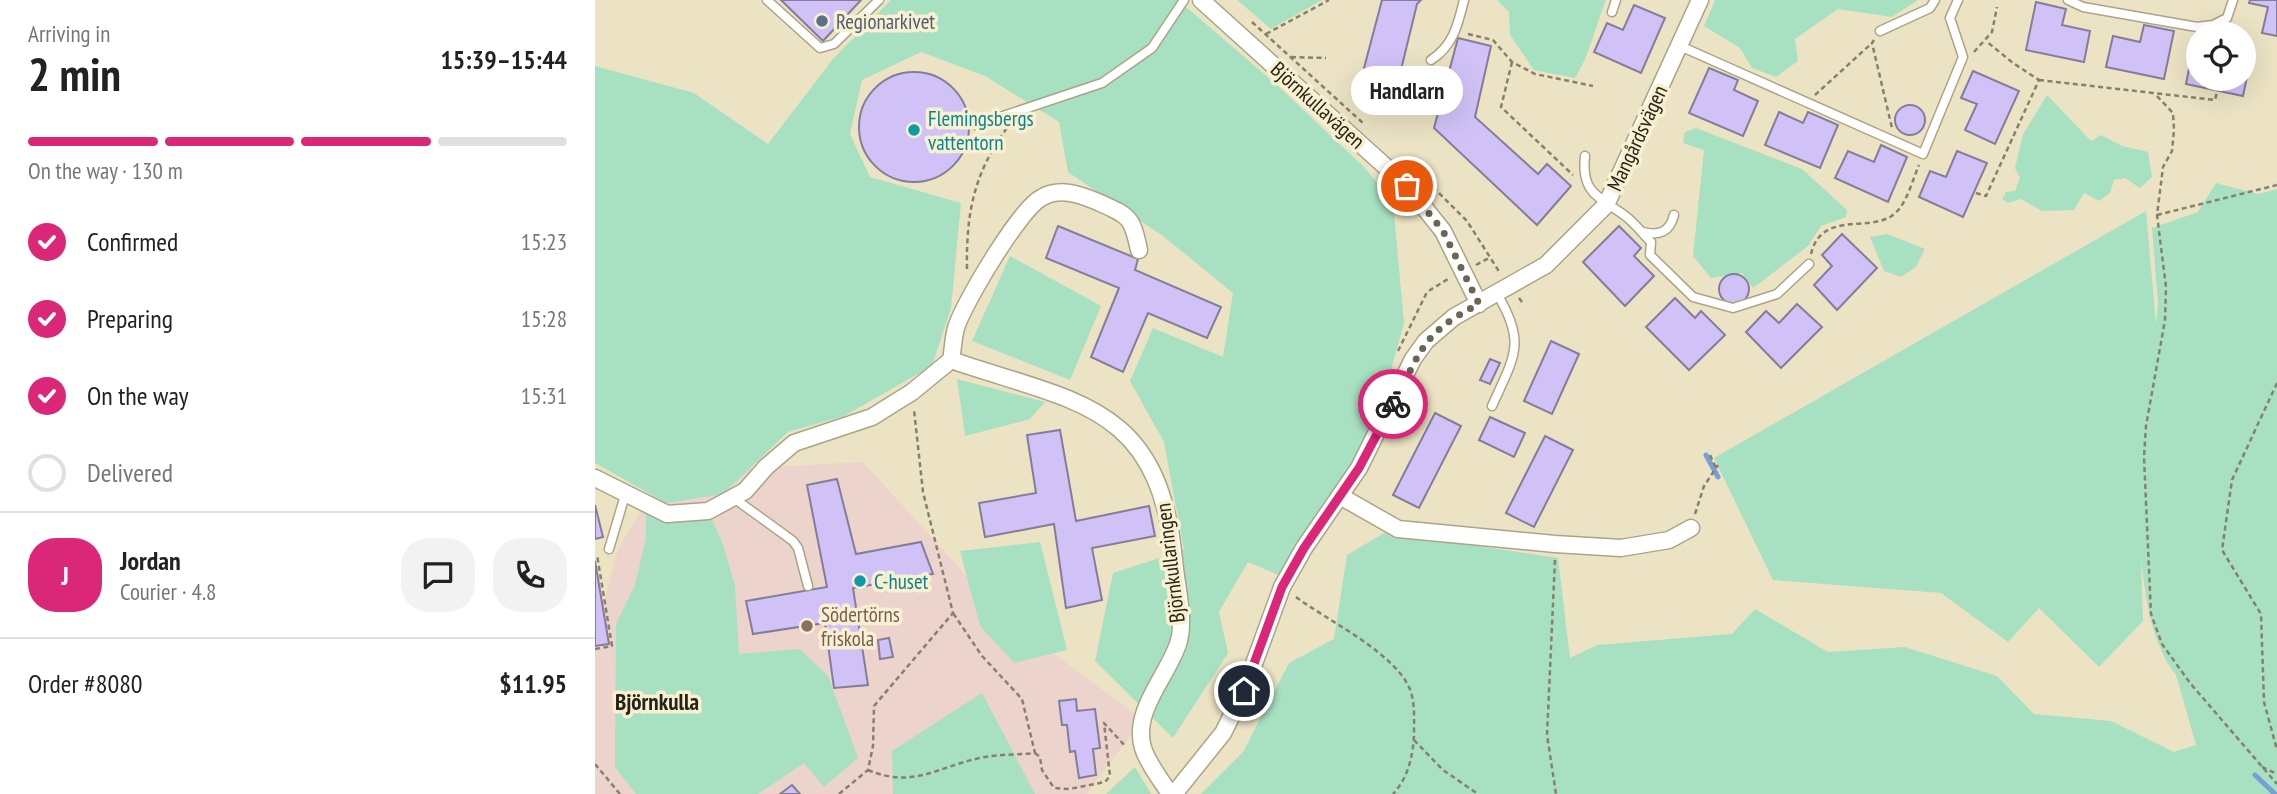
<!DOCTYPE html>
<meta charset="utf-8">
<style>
:root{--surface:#fff;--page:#f2f2f2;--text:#222;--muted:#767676;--line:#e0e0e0;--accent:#db2777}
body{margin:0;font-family:"PT Sans Narrow",sans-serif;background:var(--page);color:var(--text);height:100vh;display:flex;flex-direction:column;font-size:26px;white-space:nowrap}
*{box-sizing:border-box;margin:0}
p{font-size:23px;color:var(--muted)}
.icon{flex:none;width:38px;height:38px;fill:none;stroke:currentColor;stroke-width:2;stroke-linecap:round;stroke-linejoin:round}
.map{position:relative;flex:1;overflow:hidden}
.panel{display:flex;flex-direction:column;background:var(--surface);width:595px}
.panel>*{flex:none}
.tools{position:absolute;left:1591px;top:21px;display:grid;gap:14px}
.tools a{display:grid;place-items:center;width:70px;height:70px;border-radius:50%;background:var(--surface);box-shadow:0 7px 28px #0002;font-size:35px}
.pin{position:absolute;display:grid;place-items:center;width:60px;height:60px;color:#fff;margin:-30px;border:4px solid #fff;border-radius:50%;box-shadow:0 2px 7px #0007}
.courier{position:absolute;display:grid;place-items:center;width:70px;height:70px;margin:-35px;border:5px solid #db2777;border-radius:50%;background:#fff;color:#222;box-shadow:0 2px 9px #0007}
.bubble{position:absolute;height:49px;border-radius:24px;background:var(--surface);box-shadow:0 7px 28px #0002;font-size:23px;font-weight:700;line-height:49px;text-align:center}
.head em{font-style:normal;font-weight:700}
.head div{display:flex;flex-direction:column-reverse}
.head{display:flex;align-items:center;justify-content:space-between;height:119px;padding:0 28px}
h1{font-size:46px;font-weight:700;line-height:52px}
.bar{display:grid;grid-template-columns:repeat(4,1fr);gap:10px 7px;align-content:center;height:84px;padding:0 28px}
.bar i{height:9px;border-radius:5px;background:var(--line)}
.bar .on{background:var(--accent)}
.bar p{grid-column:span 4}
.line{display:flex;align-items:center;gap:18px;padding:0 28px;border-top:2px solid var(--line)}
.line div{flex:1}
.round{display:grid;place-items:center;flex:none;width:74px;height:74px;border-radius:28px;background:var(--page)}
ol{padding:0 28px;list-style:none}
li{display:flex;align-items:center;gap:21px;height:77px}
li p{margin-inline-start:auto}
li .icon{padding:7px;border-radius:50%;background:var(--accent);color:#fff;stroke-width:4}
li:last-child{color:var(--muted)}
li i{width:38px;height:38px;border:4px solid var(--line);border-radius:50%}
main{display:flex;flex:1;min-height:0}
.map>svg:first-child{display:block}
.education{fill:#ecd3cb}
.green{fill:#a8e0c2}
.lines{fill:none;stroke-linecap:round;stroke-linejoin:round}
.stream{stroke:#78a0d7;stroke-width:5}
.building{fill:#d0c2f7;stroke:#847d99;stroke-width:2}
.lane-casing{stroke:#aca486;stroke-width:11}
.street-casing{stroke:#aca486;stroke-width:19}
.path{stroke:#86816b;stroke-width:2.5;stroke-dasharray:5 3.5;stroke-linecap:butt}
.lane{stroke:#fff;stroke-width:8}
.street{stroke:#fff;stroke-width:16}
.done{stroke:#6b6654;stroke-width:7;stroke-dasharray:0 12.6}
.route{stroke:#db2777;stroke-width:9}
.service-dot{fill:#5c6f8a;stroke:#f9f0d1;stroke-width:2.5}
.culture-dot{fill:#0f9aa8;stroke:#f9f0d1;stroke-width:2.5}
.education-dot{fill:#8d6e63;stroke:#f9f0d1;stroke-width:2.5}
.labels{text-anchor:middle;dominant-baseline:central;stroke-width:7;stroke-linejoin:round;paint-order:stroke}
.service-label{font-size:21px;fill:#4e5e75;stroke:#f9f0d1;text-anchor:start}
.street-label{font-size:21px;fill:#262317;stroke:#f9f0d1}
.culture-label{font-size:21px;fill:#0d838f;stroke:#f9f0d1;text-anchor:start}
.education-label{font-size:21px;fill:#785e54;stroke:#f9f0d1;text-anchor:start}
.neighbourhood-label{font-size:23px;font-weight:bold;fill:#262317;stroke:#f9f0d1}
</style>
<main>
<section class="panel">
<div class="head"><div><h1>2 min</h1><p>Arriving in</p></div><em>15:39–15:44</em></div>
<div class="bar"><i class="on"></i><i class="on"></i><i class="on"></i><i></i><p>On the way · 130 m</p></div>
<ol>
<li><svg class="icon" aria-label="check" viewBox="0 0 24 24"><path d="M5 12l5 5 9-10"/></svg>Confirmed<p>15:23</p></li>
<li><svg class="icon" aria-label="check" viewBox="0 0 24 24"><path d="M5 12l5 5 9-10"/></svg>Preparing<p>15:28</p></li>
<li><svg class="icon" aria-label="check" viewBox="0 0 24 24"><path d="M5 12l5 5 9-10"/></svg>On the way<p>15:31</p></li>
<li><i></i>Delivered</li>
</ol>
<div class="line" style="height:126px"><b class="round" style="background:var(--accent);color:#fff">J</b><div><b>Jordan</b><p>Courier · 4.8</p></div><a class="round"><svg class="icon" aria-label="chat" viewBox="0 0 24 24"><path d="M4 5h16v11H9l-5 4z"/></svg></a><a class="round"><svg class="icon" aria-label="phone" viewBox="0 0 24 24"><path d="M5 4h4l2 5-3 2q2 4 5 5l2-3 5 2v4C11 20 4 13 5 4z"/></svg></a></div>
<div class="line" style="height:91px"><div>Order #8080</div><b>$11.95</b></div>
</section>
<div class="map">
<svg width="1682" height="794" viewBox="0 0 1682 794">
<rect width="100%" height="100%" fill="#ece3c4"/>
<!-- education -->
<polygon class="education" points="268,462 410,618 547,719 492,794 0,794 0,635 23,550 67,473"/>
<!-- green -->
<g class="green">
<polygon points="296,0 583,0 682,85 770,168 798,202 809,323 791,388 765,456 686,576 653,562 624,612 633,653 578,738 500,661 518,573 589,550 569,442 535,381 558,328 628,357 638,293 568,236 473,172 464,122 390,76 326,52 267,80 255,134 275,177 366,203 356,308 337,366 249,416 193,432 128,494 71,503 0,463 0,66 99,93 173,144 238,59"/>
<polygon points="642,0 727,0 676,29"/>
<path d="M902 0H1011C1000 27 995 54 980 78L939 70 915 35 914 12Z"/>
<polygon points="1120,0 1323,0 1297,17 1243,9 1200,39 1203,61 1181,77 1157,68 1145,48 1109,26"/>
<polygon points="1452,95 1496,141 1506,135 1527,146 1553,152 1557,177 1545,188 1530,178 1519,180 1515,193 1504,201 1489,193 1479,210 1447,211 1426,199 1413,203 1407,199 1411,192 1420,191 1425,178 1420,168 1428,134"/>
<polygon points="1101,128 1207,169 1252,210 1251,217 1226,226 1213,246 1158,288 1147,273 1116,278 1098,256 1109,150 1088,143 1090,132"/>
<path d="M1621 183 1663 194 1682 189V794H606L648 752 694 663 739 639 752 555 791 532 963 558 975 658 1002 645 1137 634 1160 609 1233 652 1310 647 1402 676 1439 714 1516 721 1579 752 1601 745 1581 675C1556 643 1551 599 1546 560L1548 621 1504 667 1444 608 1413 642 1346 593 1178 580 1119 458 1551 211 1561 324 1563 303 1557 228 1603 212Z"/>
<polygon points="1292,234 1330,249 1321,267 1306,277 1289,271 1275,237"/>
<polygon points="415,256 506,306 475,380 377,341"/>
<polygon points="362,379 450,402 435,419 370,436"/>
<polygon points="51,503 56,508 113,511 128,544 140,586 144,654 205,649 233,676 263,758 229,787 209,763 163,794 41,794 20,767 21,624 40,585 51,538"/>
<polygon points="445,542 472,650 419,663 385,626 365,551"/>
<polygon points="387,693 440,794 298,794 297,751"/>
<polygon points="540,767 556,794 511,794"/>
</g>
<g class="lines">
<!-- stream -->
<g class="stream">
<polyline points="1111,455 1123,477"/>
<polyline points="1660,775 1680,794"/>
</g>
</g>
<!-- building -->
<g class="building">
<polygon points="186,0 266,0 228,41"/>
<polygon points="787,0 826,0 822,4 804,78 769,68"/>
<polygon points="1655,0 1682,0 1682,36 1667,33 1673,7 1654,3"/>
<polygon points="1441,2 1471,9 1467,25 1495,31 1489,62 1431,50"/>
<polygon points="1039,5 1070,18 1046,73 999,52 1012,23 1028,30"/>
<polygon points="1549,25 1579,31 1569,79 1511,67 1518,36 1545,42"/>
<polygon points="863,38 896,46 880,117 943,174 952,164 976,186 942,225 839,128"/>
<polygon points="1648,46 1658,48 1648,96 1591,84 1597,53 1603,54 1603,79 1648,79"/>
<polygon points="1114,68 1143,80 1139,90 1163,101 1148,136 1094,113"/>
<polygon points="1378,71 1424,91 1400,144 1370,130 1382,104 1366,98"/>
<circle cx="319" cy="127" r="55"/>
<circle cx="1315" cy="120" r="15"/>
<polygon points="1184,112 1208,123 1213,112 1243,125 1225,168 1170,145"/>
<polygon points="1286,145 1312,157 1293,202 1240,178 1253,151 1279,162"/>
<polygon points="1362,151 1392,163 1368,217 1324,197 1335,171 1351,177"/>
<polygon points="463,226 543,259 540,270 626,307 612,338 553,313 528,372 496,357 524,288 451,258"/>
<polygon points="1024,226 1046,248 1039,256 1059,276 1030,306 988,262"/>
<polygon points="1247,234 1282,268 1242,310 1219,285 1237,266 1227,255"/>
<circle cx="1139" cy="289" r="15"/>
<polygon points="1080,298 1100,318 1106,311 1130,335 1094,370 1051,327"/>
<polygon points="1202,304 1227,327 1186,368 1151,332 1171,311 1184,323"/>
<polygon points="956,341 984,354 957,414 929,401"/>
<polygon points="895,359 905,363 895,384 885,380"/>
<polygon points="840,413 866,426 824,508 798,495"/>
<polygon points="895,417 930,433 919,457 884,440"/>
<polygon points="465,430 481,521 554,506 560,536 497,548 507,600 471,608 459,524 390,537 384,503 441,493 432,435"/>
<polygon points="950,436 978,450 939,527 911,513"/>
<polygon points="242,479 261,554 326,542 338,574 258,588 273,685 239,688 230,623 158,634 151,601 232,587 212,485"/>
<polygon points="0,505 8,537 0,539"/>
<polygon points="0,561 14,644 0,646"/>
<polygon points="294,638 298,657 285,659 283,640"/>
<polygon points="481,699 482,711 500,709 505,748 498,749 501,775 484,778 480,751 475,752 472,725 467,725 464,701"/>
<polygon points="197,785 205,794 185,794"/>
</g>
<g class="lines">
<defs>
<g id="lane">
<polyline points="172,0 225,48 239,44 284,0"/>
<polyline points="1473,0 1488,7 1602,27 1618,25 1632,18 1638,0"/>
<polyline points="1017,12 1021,0"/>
<polyline points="1285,31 1335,8 1340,0"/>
<polyline points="1085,46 1328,154 1368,57 1355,18 1363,0"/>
<path d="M836 60C858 46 863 25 869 0"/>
<polyline points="381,125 507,83 557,48 589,0"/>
<path d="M990 156C986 193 1003 196 1029 215 1039 222 1047 233 1056 242L1055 255 1098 297 1138 308 1182 294 1214 264"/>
<path d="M1048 232C1064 236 1075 232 1079 215"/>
<path d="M897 406C919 357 932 343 902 294"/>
<polyline points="140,499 198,541 203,548 213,586"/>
<polyline points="14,549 31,492"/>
</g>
<g id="street">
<polyline points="606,0 812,186 848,231 884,304"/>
<path d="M356 360C358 350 358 339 361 328 368 304 425 209 446 198 464 187 484 194 503 202 534 216 537 216 544 250"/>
<path d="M0 478 72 514 113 511 150 491 171 467 199 443 277 417 317 392 356 360C481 403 564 403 579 560 581 585 591 621 583 644 572 677 537 711 548 748 553 764 566 780 575 794"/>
<polyline points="745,496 803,529 960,544 1026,548 1074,540 1096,528"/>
<polyline points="579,794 628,733 649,691 687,587 709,548 764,468 818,359 831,341 859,317 951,265 1011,205 1105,0"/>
</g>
</defs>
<!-- lane casing -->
<use href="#lane" class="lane-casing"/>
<!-- street casing -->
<use href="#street" class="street-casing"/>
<!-- path -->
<g class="path">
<polyline points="657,22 769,124"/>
<polyline points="671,34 734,0"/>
<polyline points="873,34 898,40 917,62 940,74 998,86"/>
<polyline points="1279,40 1277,43 1297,128"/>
<polyline points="1379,52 1397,32 1402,7"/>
<polyline points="696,57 731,58"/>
<polyline points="917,62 906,107 978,175"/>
<polyline points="1444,80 1620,100 1622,92"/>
<polyline points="829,95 834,71"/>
<polyline points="1220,95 1277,43"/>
<polyline points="1562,96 1578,113 1579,130 1577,151 1568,167 1562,215 1571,287 1570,320 1551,426 1549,457 1556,614 1567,644 1595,683 1682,784"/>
<polyline points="826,175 872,221 905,273"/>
<polyline points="1381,193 1391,196 1444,80 1418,63 1391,41"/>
<polyline points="1562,215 1682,185"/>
<path d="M1216 254C1226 212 1270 231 1295 217 1311 208 1317 181 1324 165"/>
<polyline points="881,265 894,258"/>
<path d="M372 269C371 213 379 173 412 128"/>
<polyline points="924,298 929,305"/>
<polyline points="803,351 832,292 853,279"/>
<polyline points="1682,383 1637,480 1627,550 1666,614 1669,702 1682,750"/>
<polyline points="1115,455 1121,468"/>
<polyline points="1100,514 1109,486 1123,465"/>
<polyline points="960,560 952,735 961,794"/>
<path d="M701 597C733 621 803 654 816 692 820 706 819 720 819 735 818 756 813 778 798 794"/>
<polyline points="0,649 17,646 2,555"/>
<polyline points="819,740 848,770 883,794"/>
<polyline points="440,753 445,757 447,770 459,788 474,789 510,782 515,776 509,723 531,747"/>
<polyline points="0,764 25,794"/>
<polyline points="1667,767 1682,774"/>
<path d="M273 770C318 789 342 767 385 758 402 754 422 755 440 753L427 699 387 656 358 613"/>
<polyline points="244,794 273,770 278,746 279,706 358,613 328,492 319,410"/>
</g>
<!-- lane -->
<use href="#lane" class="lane"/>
<!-- street -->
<use href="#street" class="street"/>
</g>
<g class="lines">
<!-- done -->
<path class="done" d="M798 404C827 351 825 334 884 304L848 231 812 186"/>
<!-- route -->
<polyline class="route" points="649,691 687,587 709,548 764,468 798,404"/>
</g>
<!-- markers -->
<circle class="service-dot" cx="227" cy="21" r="7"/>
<g class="culture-dot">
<circle cx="319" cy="130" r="7"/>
<circle cx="265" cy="581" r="7"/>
</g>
<circle class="education-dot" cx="212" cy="626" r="7"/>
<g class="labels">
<!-- service labels -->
<g class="service-label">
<text x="241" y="21">Regionarkivet</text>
</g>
<!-- street labels -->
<g class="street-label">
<text transform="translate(723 105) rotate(42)">Björnkullavägen</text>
<text transform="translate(1042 138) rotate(-65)">Mangårdsvägen</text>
<text transform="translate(575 563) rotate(-97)">Björnkullaringen</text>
</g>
<!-- culture labels -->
<g class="culture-label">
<text x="333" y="118">Flemingsbergs<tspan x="333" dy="24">vattentorn</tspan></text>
<text x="279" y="581">C-huset</text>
</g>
<!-- education labels -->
<g class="education-label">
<text x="226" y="614">Södertörns<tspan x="226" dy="24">friskola</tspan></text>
</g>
<!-- neighbourhood labels -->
<g class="neighbourhood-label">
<text x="62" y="701">Björnkulla</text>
</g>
</g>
</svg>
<div class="tools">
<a><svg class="icon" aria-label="locate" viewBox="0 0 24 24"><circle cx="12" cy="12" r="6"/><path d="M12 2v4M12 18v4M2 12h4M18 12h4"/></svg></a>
</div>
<div class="pin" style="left:812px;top:186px;background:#ea580c"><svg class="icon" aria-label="bag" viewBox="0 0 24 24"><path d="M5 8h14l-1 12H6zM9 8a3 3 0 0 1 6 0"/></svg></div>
<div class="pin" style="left:649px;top:691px;background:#1f2937"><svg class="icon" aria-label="home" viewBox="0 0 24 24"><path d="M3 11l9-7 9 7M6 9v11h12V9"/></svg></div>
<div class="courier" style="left:798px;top:404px"><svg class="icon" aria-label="bike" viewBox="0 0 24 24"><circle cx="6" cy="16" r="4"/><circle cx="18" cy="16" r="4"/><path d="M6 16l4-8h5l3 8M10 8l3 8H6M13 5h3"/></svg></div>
<div class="bubble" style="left:756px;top:66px;width:112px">Handlarn</div>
</div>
</main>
